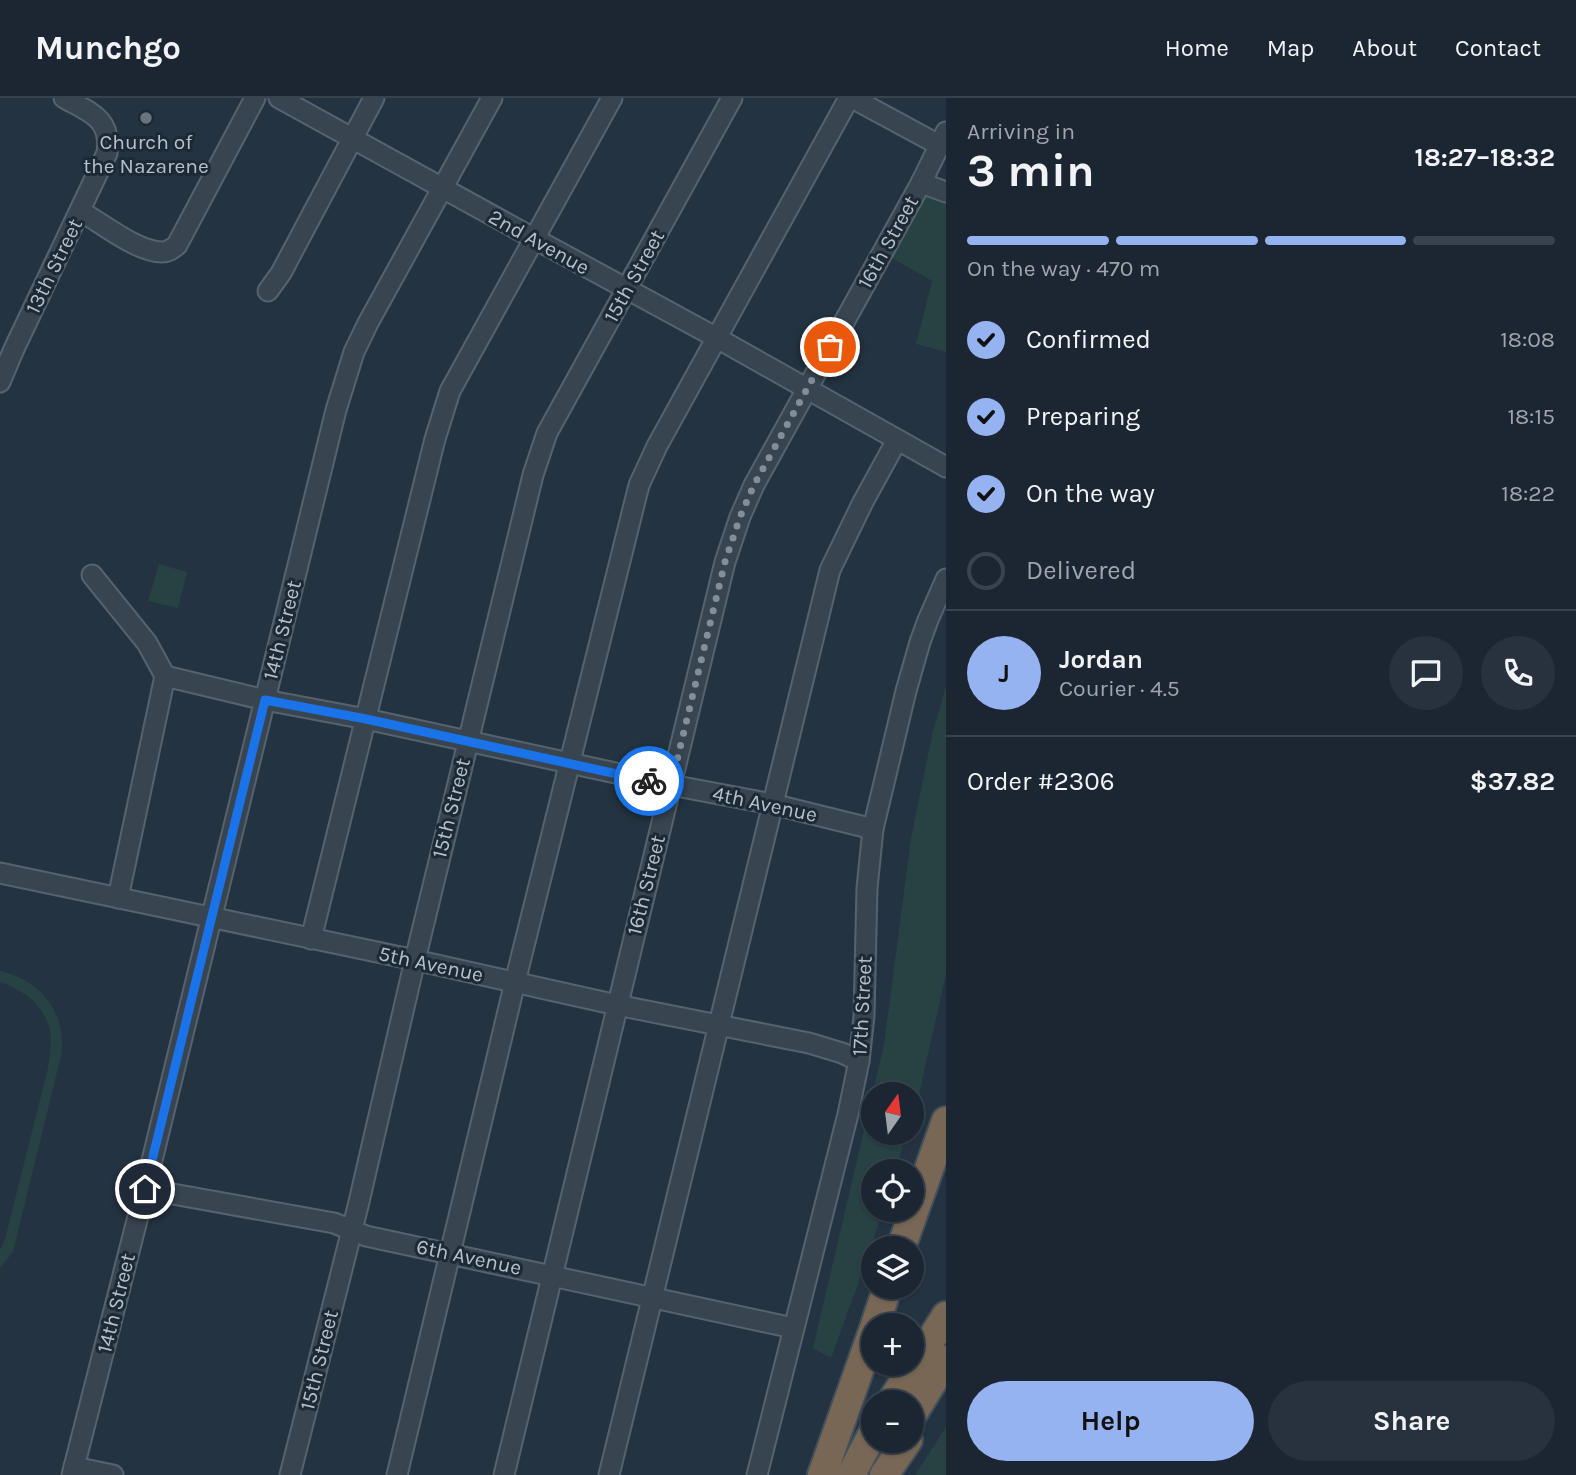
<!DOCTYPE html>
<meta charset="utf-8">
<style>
:root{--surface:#1b2632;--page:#28323e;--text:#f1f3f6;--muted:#a0a5ac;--line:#39434d;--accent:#95b2f1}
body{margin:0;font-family:Karla,sans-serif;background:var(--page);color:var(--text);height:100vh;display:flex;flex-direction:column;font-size:26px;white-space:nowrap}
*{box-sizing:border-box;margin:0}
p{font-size:23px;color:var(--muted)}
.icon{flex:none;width:38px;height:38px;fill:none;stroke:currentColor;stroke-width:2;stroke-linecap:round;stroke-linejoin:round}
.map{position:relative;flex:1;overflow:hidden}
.sheet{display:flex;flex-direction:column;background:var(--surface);width:630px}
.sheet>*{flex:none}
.needle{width:46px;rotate:14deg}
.tools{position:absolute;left:861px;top:984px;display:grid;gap:14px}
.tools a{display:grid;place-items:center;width:63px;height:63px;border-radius:50%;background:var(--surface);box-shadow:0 2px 5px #0004,0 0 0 2px var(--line);font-size:35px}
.pin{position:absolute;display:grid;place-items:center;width:60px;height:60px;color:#fff;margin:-30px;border:4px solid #fff;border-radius:50%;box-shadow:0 2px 7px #0007}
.courier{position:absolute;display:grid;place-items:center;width:70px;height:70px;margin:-35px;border:5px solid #1a73e8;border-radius:50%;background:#fff;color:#222;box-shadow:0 2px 9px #0007}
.headline em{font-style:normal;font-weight:700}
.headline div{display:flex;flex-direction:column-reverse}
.headline{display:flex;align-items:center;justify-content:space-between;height:119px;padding:0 21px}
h1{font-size:46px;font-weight:700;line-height:52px}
.bar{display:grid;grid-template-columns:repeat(4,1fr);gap:10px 7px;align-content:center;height:84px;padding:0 21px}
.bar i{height:9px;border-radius:5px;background:var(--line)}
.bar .active{background:var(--accent)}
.bar p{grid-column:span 4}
.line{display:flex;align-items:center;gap:18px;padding:0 21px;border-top:2px solid var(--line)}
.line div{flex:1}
.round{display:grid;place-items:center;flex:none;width:74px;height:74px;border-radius:37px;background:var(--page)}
ol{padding:0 21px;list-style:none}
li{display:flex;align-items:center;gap:21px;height:77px}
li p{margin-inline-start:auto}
li .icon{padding:7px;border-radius:50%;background:var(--accent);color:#111;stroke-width:4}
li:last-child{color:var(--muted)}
li i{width:38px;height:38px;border:4px solid var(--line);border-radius:50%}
.primary-button{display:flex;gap:14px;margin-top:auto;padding:14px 21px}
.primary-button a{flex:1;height:80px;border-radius:42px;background:var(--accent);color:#111;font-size:28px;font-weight:700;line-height:80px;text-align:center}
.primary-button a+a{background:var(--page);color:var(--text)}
header{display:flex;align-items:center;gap:42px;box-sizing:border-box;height:98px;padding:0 35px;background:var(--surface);border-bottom:2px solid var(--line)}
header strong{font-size:33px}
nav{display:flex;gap:38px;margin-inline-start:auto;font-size:24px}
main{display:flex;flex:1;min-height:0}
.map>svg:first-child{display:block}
.green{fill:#264242}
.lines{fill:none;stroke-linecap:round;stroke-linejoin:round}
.minor-casing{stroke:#56636e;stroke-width:23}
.highway-casing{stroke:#43505b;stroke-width:32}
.minor{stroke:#384551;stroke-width:19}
.highway{stroke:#786755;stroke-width:28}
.done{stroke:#828f9b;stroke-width:7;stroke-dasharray:0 12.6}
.route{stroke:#1a73e8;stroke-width:9}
.worship-dot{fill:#6b7280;stroke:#1d2a36;stroke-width:2.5}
.labels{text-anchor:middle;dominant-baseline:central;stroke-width:6;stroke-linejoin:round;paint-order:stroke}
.poi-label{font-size:21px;fill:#b5c0cb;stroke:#1d2a36}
.street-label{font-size:21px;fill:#b5c0cb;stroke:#1d2a36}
</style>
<header>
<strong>Munchgo</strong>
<nav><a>Home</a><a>Map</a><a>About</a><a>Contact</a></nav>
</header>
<main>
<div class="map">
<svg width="946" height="1377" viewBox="0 0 946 1377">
<rect width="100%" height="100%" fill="#243342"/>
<!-- green -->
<g class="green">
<polygon points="926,96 946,103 946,254 916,246 932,183 890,159"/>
<polygon points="159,466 187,474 178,510 148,503"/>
<polygon points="946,589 946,876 920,992 912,1020 912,996 873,996 873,1034 907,1034 895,1073 873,1073 873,1111 883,1111 870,1153 831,1260 813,1250 884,947 911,740 933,633"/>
<path d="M0 873C36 880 64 911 62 948 62 955 60 963 58 970L13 1154 0 1170V1152L5 1141 48 970C49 961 51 951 51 942 50 912 27 893 0 884Z"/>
<polygon points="946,1329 946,1377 915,1377"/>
</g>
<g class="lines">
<defs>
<g id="minor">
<polyline points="279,0 535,141 717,240 946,369"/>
<polyline points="852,0 939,47"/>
<polyline points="921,85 946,94"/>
<path d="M80 113C102 125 137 154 162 154 168 154 172 151 177 147L255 0"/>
<polyline points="268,193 281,175 374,0"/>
<path d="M0 284 14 251 107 55C112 20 89 14 64 0"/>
<polyline points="92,477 147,545 165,578 118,800"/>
<polyline points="165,578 265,602 366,621 671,687 772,706 873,731"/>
<polyline points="0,775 415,862 617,907 809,945 842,955 859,963"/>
<polyline points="311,841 435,341 450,293 612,0"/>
<polyline points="145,1091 334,1125 366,1138 793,1230"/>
<polyline points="74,1369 113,1377"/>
<polyline points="72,1377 145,1091 336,312 354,254 368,225 492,0"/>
<polyline points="290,1377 358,1108 415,862 533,377 547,335 732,0"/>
<polyline points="397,1377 515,884 639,387 657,348 849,0"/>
<polyline points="504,1377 725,464 740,419 754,387 921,85 946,34"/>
<polyline points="609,1377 830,472 863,404 897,342"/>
<polyline points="757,1377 848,1016 859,963 864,918 867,790 873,731 906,593 920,544 928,522 946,481"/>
</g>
<g id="highway">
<polyline points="901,1150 946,1023"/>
<polyline points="875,1227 888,1188"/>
<polyline points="891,1304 946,1218"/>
<polyline points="912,1317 946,1262"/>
<polyline points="822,1377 873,1233"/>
<polyline points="851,1377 873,1335"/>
<polyline points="884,1377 908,1342"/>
</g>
</defs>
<!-- minor casing -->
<use href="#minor" class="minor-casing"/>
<!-- highway casing -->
<use href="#highway" class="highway-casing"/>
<!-- minor -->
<use href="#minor" class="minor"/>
<!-- highway -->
<use href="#highway" class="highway"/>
</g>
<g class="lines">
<!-- done -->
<polyline class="done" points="649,683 671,687 725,464 740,419 754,387 830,249"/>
<!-- route -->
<polyline class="route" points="145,1091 265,602 366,621 649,683"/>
</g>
<!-- markers -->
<circle class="worship-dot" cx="146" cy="20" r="7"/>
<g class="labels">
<!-- poi labels -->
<g class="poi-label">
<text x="146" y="44">Church of<tspan x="146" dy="24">the Nazarene</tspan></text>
</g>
<!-- street labels -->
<g class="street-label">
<text transform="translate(539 144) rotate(29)">2nd Avenue</text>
<text transform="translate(888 144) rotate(-61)">16th Street</text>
<text transform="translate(54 168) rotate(-64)">13th Street</text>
<text transform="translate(634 178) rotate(-61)">15th Street</text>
<text transform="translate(282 532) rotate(-76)">14th Street</text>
<text transform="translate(765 706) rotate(12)">4th Avenue</text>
<text transform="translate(451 710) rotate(-76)">15th Street</text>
<text transform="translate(646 787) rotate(-76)">16th Street</text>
<text transform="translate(431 866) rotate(12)">5th Avenue</text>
<text transform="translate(862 908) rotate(-87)">17th Street</text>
<text transform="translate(469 1159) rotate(12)">6th Avenue</text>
<text transform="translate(116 1205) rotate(-76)">14th Street</text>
<text transform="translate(319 1262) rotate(-76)">15th Street</text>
</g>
</g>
</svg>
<div class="tools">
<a><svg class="needle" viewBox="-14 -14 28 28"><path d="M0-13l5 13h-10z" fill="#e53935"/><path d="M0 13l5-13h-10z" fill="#a0a5ac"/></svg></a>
<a><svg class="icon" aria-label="locate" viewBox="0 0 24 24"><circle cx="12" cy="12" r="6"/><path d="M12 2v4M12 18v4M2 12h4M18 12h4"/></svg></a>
<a><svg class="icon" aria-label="layers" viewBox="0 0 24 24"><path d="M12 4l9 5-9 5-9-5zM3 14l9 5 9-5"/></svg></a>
<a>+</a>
<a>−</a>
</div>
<div class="pin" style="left:830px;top:249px;background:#ea580c"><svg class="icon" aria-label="bag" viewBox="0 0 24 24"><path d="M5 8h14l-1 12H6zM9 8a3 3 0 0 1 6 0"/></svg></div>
<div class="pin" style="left:145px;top:1091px;background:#1f2937"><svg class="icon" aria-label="home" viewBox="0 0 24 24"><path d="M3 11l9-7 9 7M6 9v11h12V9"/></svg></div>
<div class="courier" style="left:649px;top:683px"><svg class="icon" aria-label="bike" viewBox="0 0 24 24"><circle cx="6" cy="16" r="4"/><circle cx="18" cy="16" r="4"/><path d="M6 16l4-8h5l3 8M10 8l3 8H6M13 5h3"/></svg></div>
</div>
<section class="sheet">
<div class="headline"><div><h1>3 min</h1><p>Arriving in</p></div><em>18:27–18:32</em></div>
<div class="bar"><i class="active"></i><i class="active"></i><i class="active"></i><i></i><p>On the way · 470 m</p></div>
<ol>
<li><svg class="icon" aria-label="check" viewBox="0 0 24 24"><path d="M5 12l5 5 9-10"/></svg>Confirmed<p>18:08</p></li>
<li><svg class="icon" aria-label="check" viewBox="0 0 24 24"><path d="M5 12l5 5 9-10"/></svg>Preparing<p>18:15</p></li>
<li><svg class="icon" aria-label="check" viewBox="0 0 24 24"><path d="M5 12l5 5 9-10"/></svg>On the way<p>18:22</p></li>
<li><i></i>Delivered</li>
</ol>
<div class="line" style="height:126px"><b class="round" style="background:var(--accent);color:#111">J</b><div><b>Jordan</b><p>Courier · 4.5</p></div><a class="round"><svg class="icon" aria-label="chat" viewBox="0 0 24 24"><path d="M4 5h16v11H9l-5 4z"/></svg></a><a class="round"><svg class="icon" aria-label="phone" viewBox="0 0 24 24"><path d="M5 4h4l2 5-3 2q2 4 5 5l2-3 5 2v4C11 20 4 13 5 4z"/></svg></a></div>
<div class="line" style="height:91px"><div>Order #2306</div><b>$37.82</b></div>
<div class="primary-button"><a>Help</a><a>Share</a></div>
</section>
</main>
